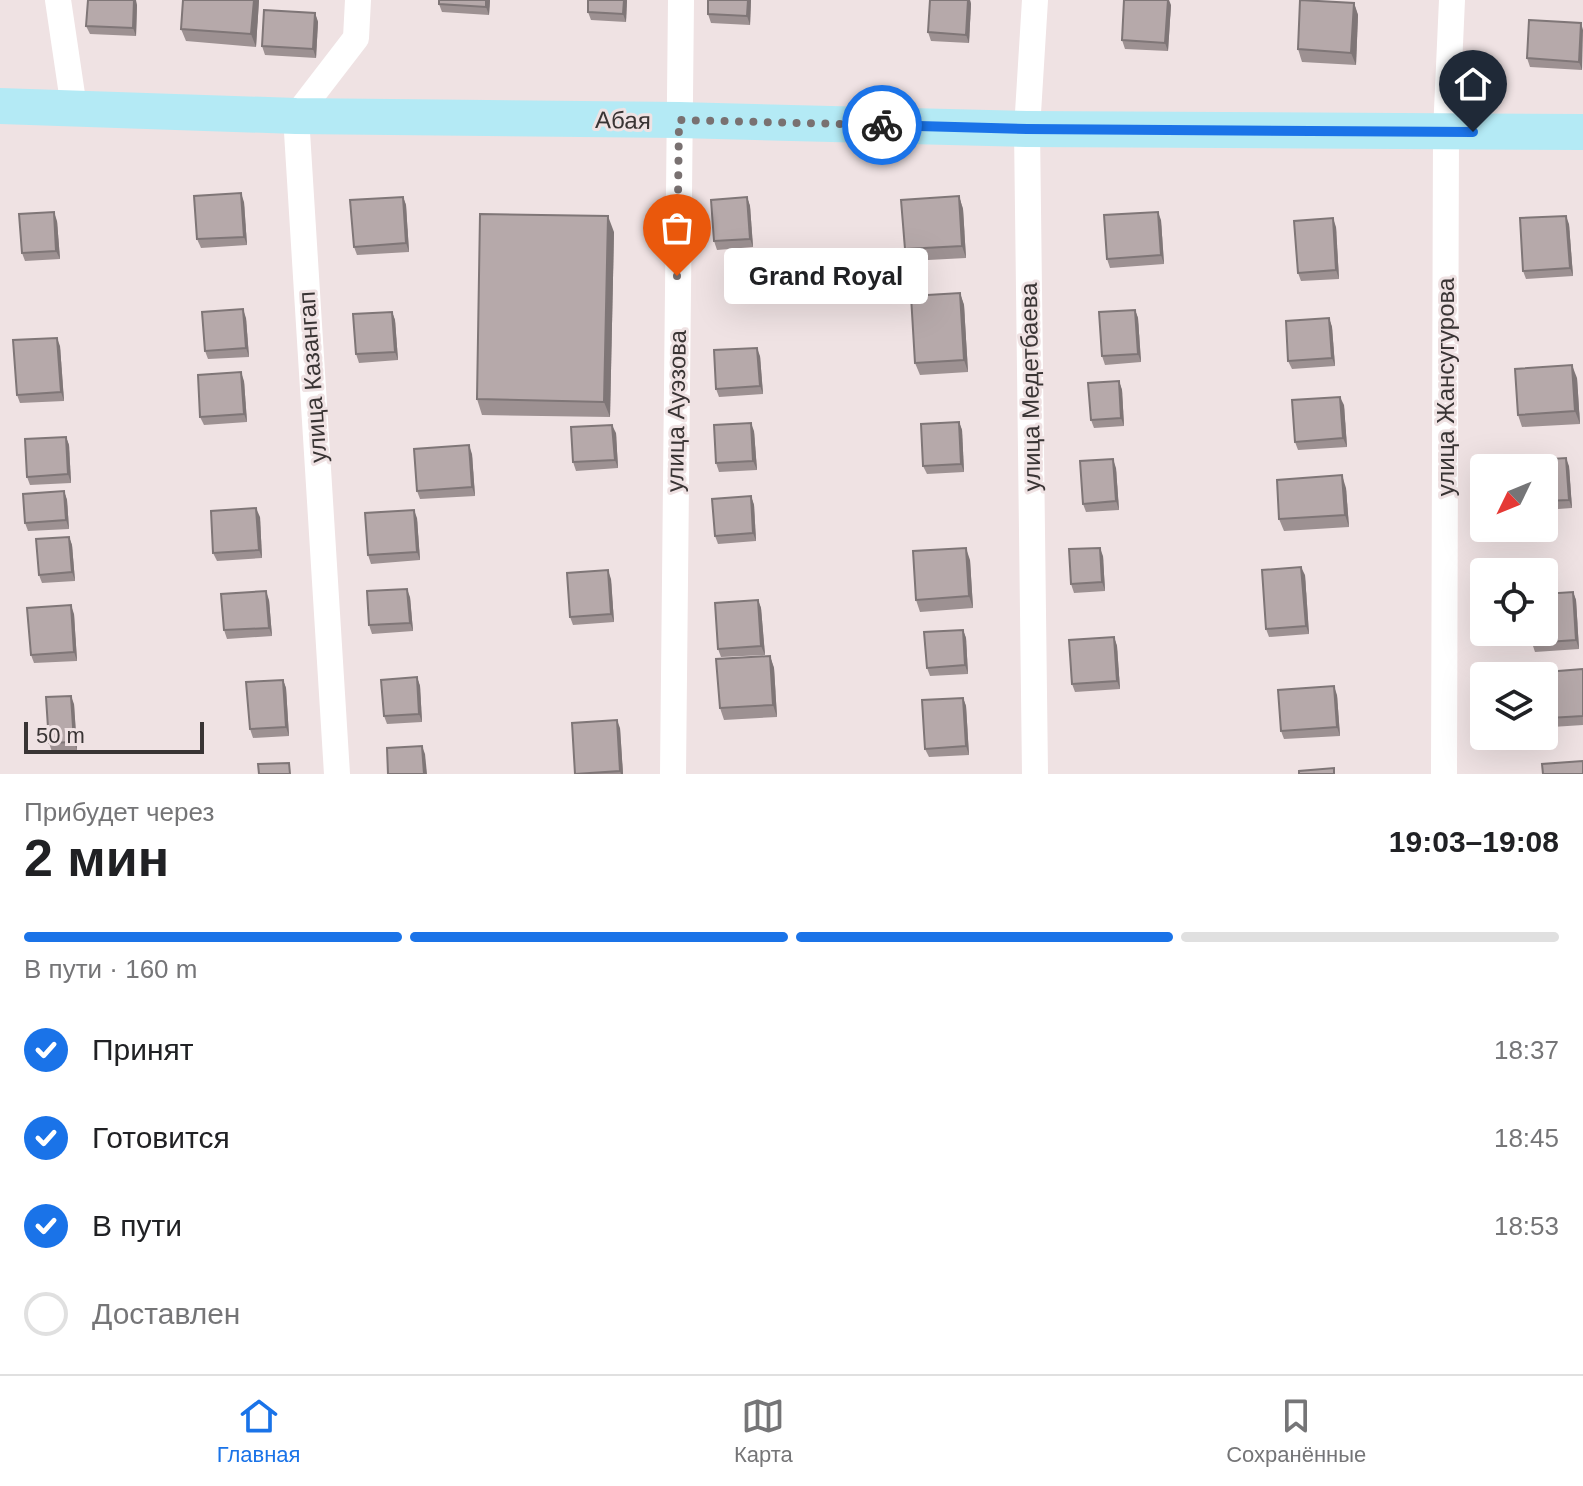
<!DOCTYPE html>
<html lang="ru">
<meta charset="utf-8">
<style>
:root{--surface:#fff;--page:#f6f6f6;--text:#202124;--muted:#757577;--line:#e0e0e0;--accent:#1a73e8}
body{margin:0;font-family:Arial,sans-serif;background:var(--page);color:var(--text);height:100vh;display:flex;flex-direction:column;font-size:30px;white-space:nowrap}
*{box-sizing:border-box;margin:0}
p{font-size:26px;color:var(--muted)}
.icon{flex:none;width:44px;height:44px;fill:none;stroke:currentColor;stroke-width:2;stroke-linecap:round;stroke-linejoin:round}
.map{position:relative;height:774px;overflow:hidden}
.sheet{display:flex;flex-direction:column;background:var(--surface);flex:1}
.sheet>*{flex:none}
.needle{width:52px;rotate:227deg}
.buttons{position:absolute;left:1470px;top:454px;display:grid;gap:16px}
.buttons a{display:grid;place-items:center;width:88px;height:88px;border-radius:8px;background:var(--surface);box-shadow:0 8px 32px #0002;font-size:40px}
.scale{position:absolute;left:24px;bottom:20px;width:180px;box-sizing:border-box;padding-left:8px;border:4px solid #393434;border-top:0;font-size:22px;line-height:28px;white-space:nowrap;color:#393434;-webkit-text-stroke:6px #efe2e3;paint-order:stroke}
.pin{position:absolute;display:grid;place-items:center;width:68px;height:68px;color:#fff;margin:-82px -34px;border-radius:50% 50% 50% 0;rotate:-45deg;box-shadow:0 0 8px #0007}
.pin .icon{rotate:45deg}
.courier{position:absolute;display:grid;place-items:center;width:80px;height:80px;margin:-40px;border:6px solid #1a73e8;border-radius:50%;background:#fff;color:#222;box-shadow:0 2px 10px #0007}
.bubble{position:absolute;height:56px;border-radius:8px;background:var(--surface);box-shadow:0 8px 32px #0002;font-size:26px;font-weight:600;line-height:56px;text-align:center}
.head em{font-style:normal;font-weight:600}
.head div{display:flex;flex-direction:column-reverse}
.head{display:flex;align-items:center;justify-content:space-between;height:136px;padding:0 24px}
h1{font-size:52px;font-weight:600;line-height:60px}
.bar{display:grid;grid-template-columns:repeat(4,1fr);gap:12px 8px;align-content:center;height:96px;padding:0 24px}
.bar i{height:10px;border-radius:6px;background:var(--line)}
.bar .selected{background:var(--accent)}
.bar p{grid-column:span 4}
ol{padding:0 24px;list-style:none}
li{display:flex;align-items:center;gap:24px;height:88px}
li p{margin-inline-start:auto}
li .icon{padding:8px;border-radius:50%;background:var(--accent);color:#fff;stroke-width:4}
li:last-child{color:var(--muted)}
li i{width:44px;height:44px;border:4px solid var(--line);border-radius:50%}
.tab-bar{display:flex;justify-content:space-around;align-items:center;height:112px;border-top:2px solid var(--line);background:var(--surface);font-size:22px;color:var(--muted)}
.tab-bar a{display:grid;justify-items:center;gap:4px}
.tab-bar .selected{color:var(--accent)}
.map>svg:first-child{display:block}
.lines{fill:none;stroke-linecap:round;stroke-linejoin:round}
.street{stroke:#fff;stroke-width:26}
.secondary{stroke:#b4eaf5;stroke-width:36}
.wall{fill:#9d9192}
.shaded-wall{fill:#7f7677}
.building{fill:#b6a9aa;stroke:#7f7677;stroke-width:2}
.done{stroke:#797171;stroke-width:8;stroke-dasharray:0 14.4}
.route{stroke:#1a73e8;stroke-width:10}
.labels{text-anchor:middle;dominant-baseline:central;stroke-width:6;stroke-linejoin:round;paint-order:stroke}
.street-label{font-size:24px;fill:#393434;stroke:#efe2e3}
</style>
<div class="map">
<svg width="1583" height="774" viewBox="0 0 1583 774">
<rect width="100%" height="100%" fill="#efe2e3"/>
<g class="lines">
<!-- street -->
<g class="street">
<polyline points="58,0 74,108"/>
<polyline points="337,774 296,116 356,38 358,0"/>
<polyline points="673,774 681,0"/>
<polyline points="1035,774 1027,129 1035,0"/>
<polyline points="1444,774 1446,132 1452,0"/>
</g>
<!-- secondary -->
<polyline class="secondary" points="0,106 296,116 679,120 1027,129 1583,132"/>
</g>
<!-- wall -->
<g class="wall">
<polygon points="259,0 256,47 186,41 181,29"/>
<polygon points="490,0 489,15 442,12 439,4"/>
<polygon points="627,0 626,22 591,20 588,12"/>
<polygon points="708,0 751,0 750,25 711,23 708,14"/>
<polygon points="968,0 970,0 971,4 969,43 931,41 928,32"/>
<polygon points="1354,3 1358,15 1356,65 1302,62 1298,49"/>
<polygon points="137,5 136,36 90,34 86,26"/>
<polygon points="1171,5 1168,51 1125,49 1122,40"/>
<polygon points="315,13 318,22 316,58 265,55 262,46"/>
<polygon points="1581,23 1582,70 1530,67 1527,58"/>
<polygon points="959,196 963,209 966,258 909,261 905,249"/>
<polygon points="403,197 406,205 409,252 357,255 354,247"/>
<polygon points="747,197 750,206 753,247 717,250 714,241"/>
<polygon points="244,202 247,245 201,248 197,239"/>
<polygon points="1161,220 1164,264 1110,268 1107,259"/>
<polygon points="57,221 60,259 25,261 22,253"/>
<polygon points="1569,224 1573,276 1526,279 1523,271"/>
<polygon points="1336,227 1339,279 1301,281 1298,273"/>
<polygon points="614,232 610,417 482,415 477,399"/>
<polygon points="960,293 964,305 968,372 920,375 915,363"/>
<polygon points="1135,310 1138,318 1141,362 1105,365 1102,356"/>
<polygon points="392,312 395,320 398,360 359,363 356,354"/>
<polygon points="246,318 249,357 208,359 205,351"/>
<polygon points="1329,318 1332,327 1335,366 1292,369 1288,361"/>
<polygon points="60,346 64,401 20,403 17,395"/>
<polygon points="760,356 763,394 719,397 716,389"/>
<polygon points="1577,378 1580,424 1522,427 1518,415"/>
<polygon points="244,381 247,422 204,425 200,417"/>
<polygon points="1119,381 1122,390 1124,426 1094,428 1091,420"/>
<polygon points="1344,405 1347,447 1298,450 1295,442"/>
<polygon points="959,422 962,430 964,472 927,474 923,466"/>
<polygon points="754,431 757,470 719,472 716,463"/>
<polygon points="616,433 618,468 576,471 573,462"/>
<polygon points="66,437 69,445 71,483 30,485 27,477"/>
<polygon points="472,454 475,496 420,499 417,491"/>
<polygon points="1569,466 1572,508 1544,510 1544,468"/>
<polygon points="1116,468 1119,510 1086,512 1083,504"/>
<polygon points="1346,488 1349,527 1284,531 1279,519"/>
<polygon points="64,491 67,500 69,529 28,531 25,523"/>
<polygon points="751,496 754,505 756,541 718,544 715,536"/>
<polygon points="260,517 262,558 217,561 213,553"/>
<polygon points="417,518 420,560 371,564 368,555"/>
<polygon points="69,537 72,545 75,581 42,583 39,575"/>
<polygon points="1103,556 1105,591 1074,593 1071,584"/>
<polygon points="970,560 973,608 920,612 916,600"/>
<polygon points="1305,575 1309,634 1269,637 1266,629"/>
<polygon points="611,579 614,622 573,625 570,617"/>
<polygon points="1573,592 1576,600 1579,649 1535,652 1532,643"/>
<polygon points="410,597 413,631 372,634 369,625"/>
<polygon points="269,600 272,636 227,639 224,630"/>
<polygon points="758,600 761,608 765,655 721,657 718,649"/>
<polygon points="74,614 77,661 34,663 31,655"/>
<polygon points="963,630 966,638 968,674 930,676 927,668"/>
<polygon points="1114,637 1117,646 1120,689 1075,692 1072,684"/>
<polygon points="770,656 774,668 777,717 724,720 720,708"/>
<polygon points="1583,669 1583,725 1552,727 1549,718"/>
<polygon points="417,677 420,686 422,722 387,724 384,716"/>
<polygon points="283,680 286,688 289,736 253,738 250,729"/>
<polygon points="1337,695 1340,736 1284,739 1281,731"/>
<polygon points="963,698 966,706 969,755 929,757 925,749"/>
<polygon points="74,704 77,750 52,752 49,743"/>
<polygon points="620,728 623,774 576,774"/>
</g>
<!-- shaded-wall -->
<g class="shaded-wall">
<polygon points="134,0 136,0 137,5 136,36 133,28"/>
<polygon points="254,0 259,0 256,47 251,34"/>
<polygon points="486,0 490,0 489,15 486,7"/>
<polygon points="624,0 627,0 626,22 623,14"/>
<polygon points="748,0 751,0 750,25 747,16"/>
<polygon points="968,0 970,0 971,4 969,43 966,35"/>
<polygon points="1168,0 1169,0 1171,5 1168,51 1165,43"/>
<polygon points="1354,3 1358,15 1356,65 1351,53"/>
<polygon points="315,13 318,22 316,58 313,49"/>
<polygon points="1581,23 1583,30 1582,70 1579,62"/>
<polygon points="241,193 244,202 247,245 244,237"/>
<polygon points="959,196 963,209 966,258 962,246"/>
<polygon points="403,197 406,205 409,252 406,243"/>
<polygon points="747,197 750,206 753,247 750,239"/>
<polygon points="54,212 57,221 60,259 56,251"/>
<polygon points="1158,212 1161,220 1164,264 1161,255"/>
<polygon points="608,216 614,232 610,417 604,402"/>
<polygon points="1566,216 1569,224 1573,276 1570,268"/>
<polygon points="1333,218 1336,227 1339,279 1336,270"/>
<polygon points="960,293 964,305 968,372 964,360"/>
<polygon points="243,309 246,318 249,357 246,348"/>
<polygon points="1135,310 1138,318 1141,362 1138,354"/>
<polygon points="392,312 395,320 398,360 395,352"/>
<polygon points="1329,318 1332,327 1335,366 1332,358"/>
<polygon points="57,338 60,346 64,401 61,392"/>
<polygon points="757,348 760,356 763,394 760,386"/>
<polygon points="1572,365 1577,378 1580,424 1575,411"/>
<polygon points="241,372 244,381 247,422 244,414"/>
<polygon points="1119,381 1122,390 1124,426 1121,418"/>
<polygon points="1340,397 1344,405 1347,447 1343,438"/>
<polygon points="959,422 962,430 964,472 961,464"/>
<polygon points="751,423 754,431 757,470 753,461"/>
<polygon points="612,425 616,433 618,468 615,460"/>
<polygon points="66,437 69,445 71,483 68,474"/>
<polygon points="469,445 472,454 475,496 472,487"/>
<polygon points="1566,458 1569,466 1572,508 1569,500"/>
<polygon points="1113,459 1116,468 1119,510 1116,501"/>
<polygon points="1342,475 1346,488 1349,527 1345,515"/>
<polygon points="64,491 67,500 69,529 66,520"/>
<polygon points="751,496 754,505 756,541 753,533"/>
<polygon points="256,508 260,517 262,558 259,550"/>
<polygon points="414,510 417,518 420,560 417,552"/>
<polygon points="69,537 72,545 75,581 72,572"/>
<polygon points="966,548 970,560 973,608 969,596"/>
<polygon points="1100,548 1103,556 1105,591 1102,582"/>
<polygon points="1301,567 1305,575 1309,634 1306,626"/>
<polygon points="608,570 611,579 614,622 611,614"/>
<polygon points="407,589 410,597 413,631 410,623"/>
<polygon points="266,591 269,600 272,636 269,628"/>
<polygon points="1573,592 1576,600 1579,649 1576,640"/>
<polygon points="758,600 761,608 765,655 761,646"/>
<polygon points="71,605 74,614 77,661 74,652"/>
<polygon points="963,630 966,638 968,674 965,665"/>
<polygon points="1114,637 1117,646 1120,689 1117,681"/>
<polygon points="770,656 774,668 777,717 773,705"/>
<polygon points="417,677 420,686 422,722 419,714"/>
<polygon points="283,680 286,688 289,736 286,727"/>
<polygon points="1334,686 1337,695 1340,736 1337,727"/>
<polygon points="71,696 74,704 77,750 74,742"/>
<polygon points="963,698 966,706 969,755 966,746"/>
<polygon points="617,720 620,728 623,774 621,774 620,771"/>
<polygon points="422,746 425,754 427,774 424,774"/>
</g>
<!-- building -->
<g class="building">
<polygon points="88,0 134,0 133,28 86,26"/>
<polygon points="183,0 254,0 251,34 181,29"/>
<polygon points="439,0 486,0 486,7 439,4"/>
<polygon points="588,0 624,0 623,14 588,12"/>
<polygon points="708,0 748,0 747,16 708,14"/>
<polygon points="930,0 968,0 966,35 928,32"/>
<polygon points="1124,0 1168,0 1165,43 1122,40"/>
<polygon points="1300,0 1354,3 1351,53 1298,49"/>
<polygon points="264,10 315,13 313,49 262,46"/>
<polygon points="1529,20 1581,23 1579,62 1527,58"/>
<polygon points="241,193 244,237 197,239 194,196"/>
<polygon points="959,196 962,246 905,249 901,200"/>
<polygon points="403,197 406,243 354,247 350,200"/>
<polygon points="747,197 750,239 714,241 711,200"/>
<polygon points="54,212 56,251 22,253 19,214"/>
<polygon points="1158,212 1161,255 1107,259 1104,215"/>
<polygon points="480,214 608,216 604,402 477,399"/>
<polygon points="1566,216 1570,268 1523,271 1520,218"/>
<polygon points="1333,218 1336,270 1298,273 1294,221"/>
<polygon points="960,293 964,360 915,363 911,296"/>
<polygon points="243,309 246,348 205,351 202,312"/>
<polygon points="1135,310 1138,354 1102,356 1099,312"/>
<polygon points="392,312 395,352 356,354 353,314"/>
<polygon points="1329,318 1332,358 1288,361 1286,321"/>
<polygon points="57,338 61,392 17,395 13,340"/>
<polygon points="757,348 760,386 716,389 714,350"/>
<polygon points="1572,365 1575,411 1518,415 1515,369"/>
<polygon points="241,372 244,414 200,417 198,375"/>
<polygon points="1119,381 1121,418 1091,420 1088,383"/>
<polygon points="1340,397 1343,438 1295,442 1292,400"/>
<polygon points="959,422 961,464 923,466 921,424"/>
<polygon points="751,423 753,461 716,463 714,425"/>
<polygon points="612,425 615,460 573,462 571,427"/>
<polygon points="66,437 68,474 27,477 25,439"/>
<polygon points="469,445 472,487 417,491 414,449"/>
<polygon points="1566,458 1569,500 1544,501 1544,468 1520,468 1519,461"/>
<polygon points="1113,459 1116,501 1083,504 1080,461"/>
<polygon points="1342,475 1345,515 1279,519 1277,480"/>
<polygon points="64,491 66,520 25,523 23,494"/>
<polygon points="751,496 753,533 715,536 712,499"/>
<polygon points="256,508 259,550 213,553 211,511"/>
<polygon points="414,510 417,552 368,555 365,513"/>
<polygon points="69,537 72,572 39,575 36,539"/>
<polygon points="966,548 969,596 916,600 913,551"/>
<polygon points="1100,548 1102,582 1071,584 1069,549"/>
<polygon points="1301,567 1306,626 1266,629 1262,570"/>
<polygon points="608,570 611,614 570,617 567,573"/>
<polygon points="407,589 410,623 369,625 367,591"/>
<polygon points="266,591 269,628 224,630 221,594"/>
<polygon points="1573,592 1576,640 1532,643 1532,632 1544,632 1544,594"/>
<polygon points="758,600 761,646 718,649 715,603"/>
<polygon points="71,605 74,652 31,655 27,608"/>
<polygon points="963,630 965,665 927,668 924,632"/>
<polygon points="1114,637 1117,681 1072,684 1069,640"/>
<polygon points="770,656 773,705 720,708 716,659"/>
<polygon points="1583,669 1583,716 1549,718 1546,672"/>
<polygon points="417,677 419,714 384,716 381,680"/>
<polygon points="283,680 286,727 250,729 246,682"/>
<polygon points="1334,686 1337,727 1281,731 1278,690"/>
<polygon points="71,696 74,742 49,743 46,697"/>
<polygon points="963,698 966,746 925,749 922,700"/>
<polygon points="617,720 620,771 575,774 572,723"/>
<polygon points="422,746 424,774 388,774 387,748"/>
<polygon points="1583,761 1583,774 1543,774 1542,764"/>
<polygon points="289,763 290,774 259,774 258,764"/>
<polygon points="1334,768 1334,774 1299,774 1299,771"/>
</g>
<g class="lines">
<!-- done -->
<polyline class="done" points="677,276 679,120 882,125"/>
<!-- route -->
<polyline class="route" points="882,125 1027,129 1473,132"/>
</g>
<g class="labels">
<!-- street labels -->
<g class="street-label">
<text transform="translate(623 120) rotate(1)">Абая</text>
<text transform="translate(312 377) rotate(-94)">улица Казангап</text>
<text transform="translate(1030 387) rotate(-91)">улица Медетбаева</text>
<text transform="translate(1445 387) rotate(-90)">улица Жансугурова</text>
<text transform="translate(676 411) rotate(-89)">улица Ауэзова</text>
</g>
</g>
</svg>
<div class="buttons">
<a><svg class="needle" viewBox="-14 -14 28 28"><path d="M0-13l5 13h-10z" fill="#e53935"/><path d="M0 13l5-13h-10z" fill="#757577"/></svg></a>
<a><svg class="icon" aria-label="locate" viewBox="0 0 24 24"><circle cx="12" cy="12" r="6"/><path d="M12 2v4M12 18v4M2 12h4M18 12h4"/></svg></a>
<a><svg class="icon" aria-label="layers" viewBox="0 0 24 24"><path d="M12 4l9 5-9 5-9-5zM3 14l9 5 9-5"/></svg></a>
</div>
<div class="scale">50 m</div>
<div class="pin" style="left:677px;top:276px;background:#ea580c"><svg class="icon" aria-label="bag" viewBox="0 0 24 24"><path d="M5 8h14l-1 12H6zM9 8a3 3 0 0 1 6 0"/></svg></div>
<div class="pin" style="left:1473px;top:132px;background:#1f2937"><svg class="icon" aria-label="home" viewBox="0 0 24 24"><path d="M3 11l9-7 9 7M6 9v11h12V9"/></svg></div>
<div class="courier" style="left:882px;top:125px"><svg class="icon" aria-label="bike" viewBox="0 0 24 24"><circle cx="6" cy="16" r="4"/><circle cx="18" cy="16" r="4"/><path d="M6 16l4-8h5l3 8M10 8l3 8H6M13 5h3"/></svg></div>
<div class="bubble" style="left:724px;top:248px;width:204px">Grand Royal</div>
</div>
<section class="sheet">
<div class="head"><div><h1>2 мин</h1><p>Прибудет через</p></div><em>19:03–19:08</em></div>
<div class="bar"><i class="selected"></i><i class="selected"></i><i class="selected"></i><i></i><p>В пути · 160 m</p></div>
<ol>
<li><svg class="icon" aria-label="check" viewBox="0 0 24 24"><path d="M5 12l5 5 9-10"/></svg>Принят<p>18:37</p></li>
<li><svg class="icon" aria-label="check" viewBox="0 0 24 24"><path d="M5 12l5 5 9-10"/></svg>Готовится<p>18:45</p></li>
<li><svg class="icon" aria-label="check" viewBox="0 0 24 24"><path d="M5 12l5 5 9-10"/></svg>В пути<p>18:53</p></li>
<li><i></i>Доставлен</li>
</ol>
</section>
<nav class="tab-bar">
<a class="selected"><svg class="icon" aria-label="home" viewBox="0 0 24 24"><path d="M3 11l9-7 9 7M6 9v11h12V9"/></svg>Главная</a>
<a><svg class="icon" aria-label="map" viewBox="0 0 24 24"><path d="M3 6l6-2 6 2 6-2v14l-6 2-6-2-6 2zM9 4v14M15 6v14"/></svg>Карта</a>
<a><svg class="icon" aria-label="saved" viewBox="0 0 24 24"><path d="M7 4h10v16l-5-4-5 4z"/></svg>Сохранённые</a>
</nav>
